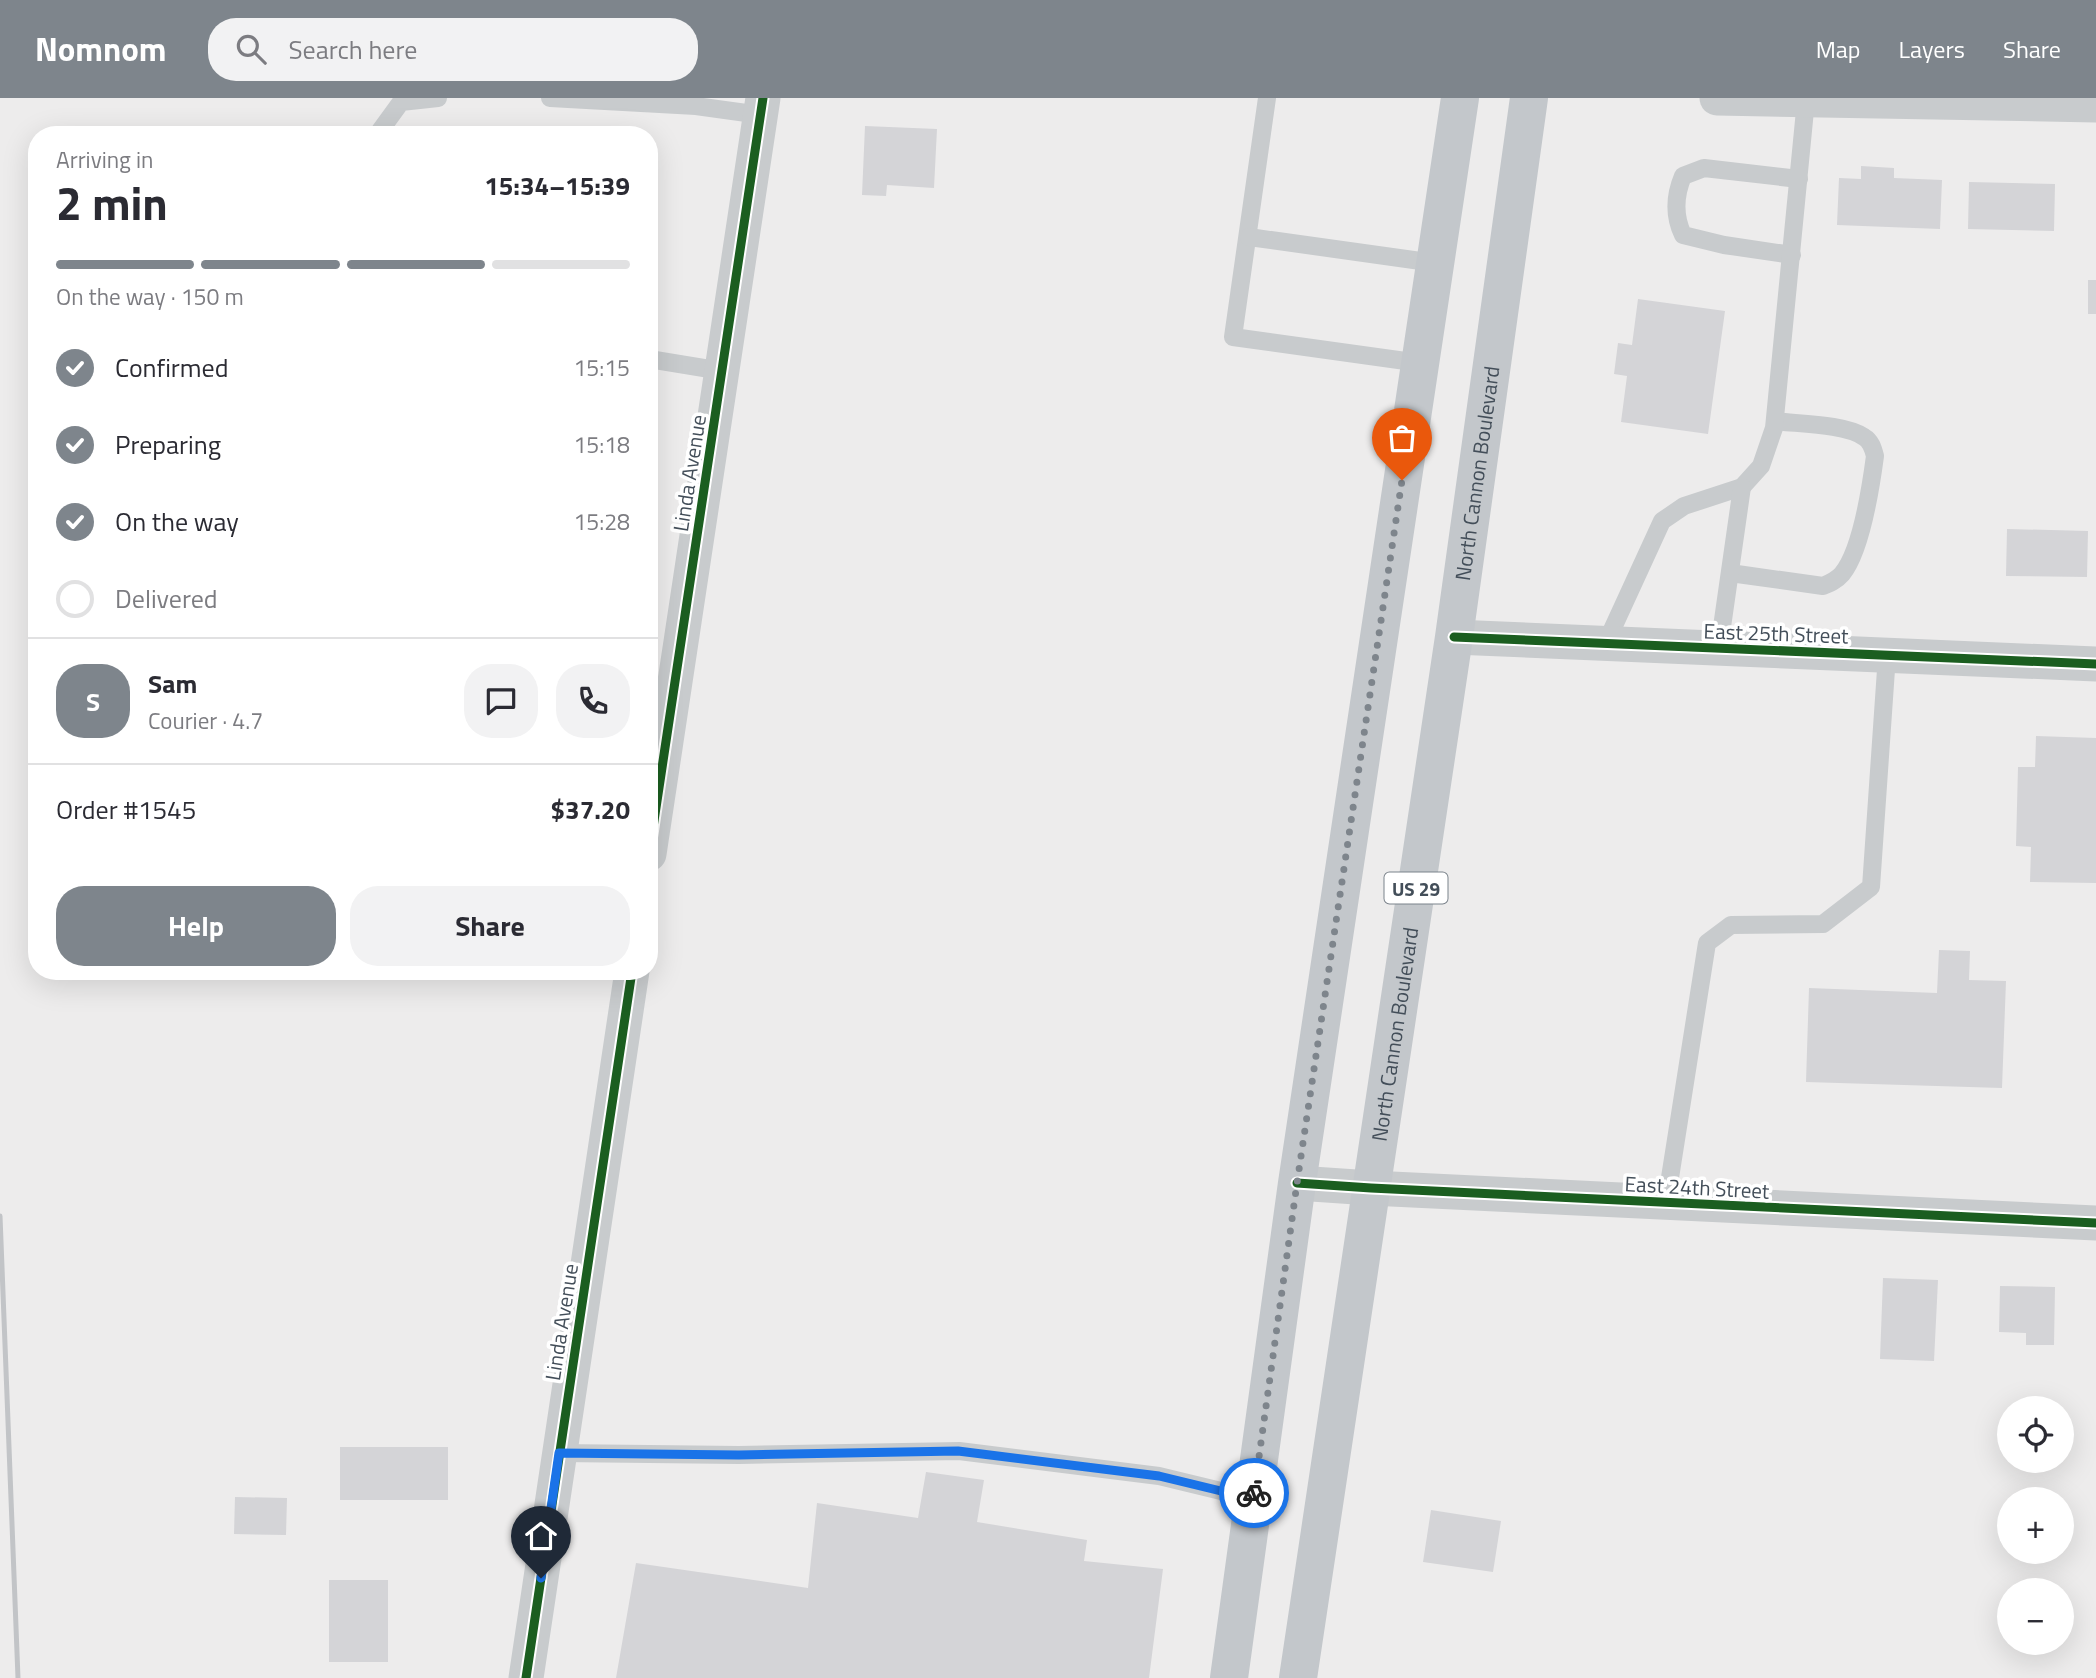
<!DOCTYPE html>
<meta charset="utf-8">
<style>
:root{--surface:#fff;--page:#f2f2f3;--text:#2b2b33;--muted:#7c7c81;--line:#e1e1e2;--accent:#7e858c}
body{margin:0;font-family:"Titillium Web",sans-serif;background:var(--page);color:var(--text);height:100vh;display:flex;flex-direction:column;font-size:26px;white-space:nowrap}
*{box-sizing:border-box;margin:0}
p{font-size:23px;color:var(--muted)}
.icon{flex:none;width:38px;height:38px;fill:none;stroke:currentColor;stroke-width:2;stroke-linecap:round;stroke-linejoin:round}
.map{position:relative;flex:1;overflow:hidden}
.side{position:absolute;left:28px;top:28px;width:630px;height:854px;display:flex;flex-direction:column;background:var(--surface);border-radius:28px;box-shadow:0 7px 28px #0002}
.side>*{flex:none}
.controls{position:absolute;left:1997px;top:1298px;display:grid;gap:14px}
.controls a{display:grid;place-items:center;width:77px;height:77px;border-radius:50%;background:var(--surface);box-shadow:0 7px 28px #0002;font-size:35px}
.pin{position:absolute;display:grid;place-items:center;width:60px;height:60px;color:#fff;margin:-72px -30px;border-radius:50% 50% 50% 0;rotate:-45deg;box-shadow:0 0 7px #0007}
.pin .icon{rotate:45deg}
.courier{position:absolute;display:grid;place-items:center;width:70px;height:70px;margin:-35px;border:5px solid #1a73e8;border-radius:50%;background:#fff;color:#222;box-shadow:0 2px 9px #0007}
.head em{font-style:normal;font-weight:700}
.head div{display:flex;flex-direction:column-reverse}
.head{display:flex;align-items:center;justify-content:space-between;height:119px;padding:0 28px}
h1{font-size:46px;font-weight:700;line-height:52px}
.bar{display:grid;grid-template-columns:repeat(4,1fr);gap:10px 7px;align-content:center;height:84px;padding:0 28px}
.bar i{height:9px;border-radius:5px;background:var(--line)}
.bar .active{background:var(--accent)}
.bar p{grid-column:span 4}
.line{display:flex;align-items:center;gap:18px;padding:0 28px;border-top:2px solid var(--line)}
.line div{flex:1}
.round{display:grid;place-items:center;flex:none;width:74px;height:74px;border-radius:28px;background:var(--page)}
ol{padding:0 28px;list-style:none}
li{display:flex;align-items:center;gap:21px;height:77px}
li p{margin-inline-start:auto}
li .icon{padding:7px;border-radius:50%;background:var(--accent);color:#fff;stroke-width:4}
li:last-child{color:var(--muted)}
li i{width:38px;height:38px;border:4px solid var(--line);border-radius:50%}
.primary-button{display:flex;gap:14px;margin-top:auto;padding:14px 28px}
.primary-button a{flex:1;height:80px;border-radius:28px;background:var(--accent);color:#fff;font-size:28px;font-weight:700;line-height:80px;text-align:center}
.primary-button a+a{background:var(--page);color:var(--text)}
header{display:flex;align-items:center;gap:42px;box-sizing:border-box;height:98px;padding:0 35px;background:var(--accent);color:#fff}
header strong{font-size:33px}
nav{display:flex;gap:38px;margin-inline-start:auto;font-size:24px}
.search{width:490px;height:63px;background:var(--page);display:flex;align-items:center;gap:18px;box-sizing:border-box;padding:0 24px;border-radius:28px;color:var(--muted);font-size:26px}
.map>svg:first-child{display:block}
.building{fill:#d4d4d7}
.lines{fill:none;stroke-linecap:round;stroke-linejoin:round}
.lane{stroke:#c8cbcd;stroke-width:18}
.street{stroke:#c8cbcd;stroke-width:35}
.primary{stroke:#c3c7cb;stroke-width:38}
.rail{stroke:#c2c4c7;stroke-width:5}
.cycleway-casing{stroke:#fff;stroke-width:13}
.cycleway{stroke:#1b5e20;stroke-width:9}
.done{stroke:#7e858c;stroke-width:7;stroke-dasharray:0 12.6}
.route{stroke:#1a73e8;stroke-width:9}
.labels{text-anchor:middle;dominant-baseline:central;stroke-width:7;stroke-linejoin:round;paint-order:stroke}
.shield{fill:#fff;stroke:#7b838b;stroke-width:2}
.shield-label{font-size:19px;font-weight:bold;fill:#434e59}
.street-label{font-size:21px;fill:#434e59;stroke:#fff}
</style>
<header>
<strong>Nomnom</strong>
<div class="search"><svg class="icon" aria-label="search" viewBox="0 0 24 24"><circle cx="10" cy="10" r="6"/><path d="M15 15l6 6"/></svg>Search here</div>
<nav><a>Map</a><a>Layers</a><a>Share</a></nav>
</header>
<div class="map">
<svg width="2096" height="1580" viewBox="0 0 2096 1580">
<rect width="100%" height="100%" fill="#edecec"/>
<!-- building -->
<g class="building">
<polygon points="865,28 937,31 934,90 887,87 886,98 862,97"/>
<polygon points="1861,68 1894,70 1894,80 1942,82 1940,131 1837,127 1839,80 1861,81"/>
<polygon points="1969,84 2055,86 2054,133 1968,131"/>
<rect x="2088" y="182" width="8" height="34"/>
<polygon points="1638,201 1725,213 1708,336 1621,324 1627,278 1614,276 1618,245 1632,247"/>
<polygon points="2007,431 2088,433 2087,479 2006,478"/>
<polygon points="2036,638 2096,640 2096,785 2030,784 2031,749 2016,748 2018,669 2035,669"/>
<polygon points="1939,852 1970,853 1969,882 2006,883 2002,990 1806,984 1809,890 1937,895"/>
<polygon points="1883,1180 1938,1182 1934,1263 1880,1261"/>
<polygon points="2000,1188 2055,1189 2054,1247 2026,1247 2026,1235 1999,1234"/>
<rect x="340" y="1349" width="108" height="53"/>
<polygon points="926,1374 984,1382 977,1424 1087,1442 1084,1463 1163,1471 1149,1580 616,1580 636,1465 808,1490 817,1405 918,1420"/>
<polygon points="235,1399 287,1400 286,1437 234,1436"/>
<polygon points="1431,1412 1501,1423 1493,1474 1423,1464"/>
<rect x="329" y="1482" width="59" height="82"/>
</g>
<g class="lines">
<!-- lane -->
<g class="lane">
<polyline points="550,0 696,8 761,17"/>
<polyline points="1267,0 1233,239 1420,265"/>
<polyline points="377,37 401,4 438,0"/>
<polyline points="1249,139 1435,165"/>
<path d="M1792 157 1724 147 1683 137C1674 118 1675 97 1683 78L1704 70 1799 81"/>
<polyline points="649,261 722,273"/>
<path d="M1730 475 1823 488C1830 485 1837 482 1842 476 1861 453 1871 388 1875 358 1873 350 1871 343 1864 339 1845 326 1798 326 1775 323"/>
<polyline points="1606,545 1662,423 1684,408 1742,389 1761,368 1774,330 1806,2"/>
<polyline points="1719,550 1742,389"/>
<polyline points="1666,1105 1707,845 1731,827 1823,826 1871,789 1887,557"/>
<polyline points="559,1355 739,1357 959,1353 1159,1378 1254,1401"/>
</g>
<!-- street -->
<g class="street">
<polyline points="1717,0 2096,7"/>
<polyline points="1454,539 2096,566"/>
<polyline points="649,756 763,0"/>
<polyline points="1297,1085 1371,1090 2096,1125"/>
<polyline points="526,1580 632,873"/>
</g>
<!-- primary -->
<g class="primary">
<polyline points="1229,1580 1297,1085 1460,0"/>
<path id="s1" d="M1298 1580 1454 539 1529 0"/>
</g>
<!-- rail -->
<polyline class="rail" points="0,1118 18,1580"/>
<defs>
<g id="cycleway">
<polyline points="1454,539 2096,566"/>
<polyline points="649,756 763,0"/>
<polyline points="1297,1085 1371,1090 2096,1125"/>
<polyline points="526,1580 632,873"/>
</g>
</defs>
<!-- cycleway casing -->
<use href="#cycleway" class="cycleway-casing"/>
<!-- cycleway -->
<use href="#cycleway" class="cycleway"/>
</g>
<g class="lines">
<!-- done -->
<polyline class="done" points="1254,1395 1297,1085 1402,382"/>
<!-- route -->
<polyline class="route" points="541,1480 559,1355 739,1357 958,1353 1159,1378 1254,1401 1254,1395"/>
</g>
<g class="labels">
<!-- shield labels -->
<rect class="shield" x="1384.5" y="774.5" width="63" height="31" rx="5"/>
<g class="shield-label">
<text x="1416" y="790">US 29</text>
</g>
<!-- street labels -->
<g class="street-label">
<text transform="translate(689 375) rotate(-81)">Linda Avenue</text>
<text stroke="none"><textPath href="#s1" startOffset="1218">North Cannon Boulevard</textPath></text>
<text transform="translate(1776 535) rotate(2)">East 25th Street</text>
<text stroke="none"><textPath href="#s1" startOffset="651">North Cannon Boulevard</textPath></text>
<text transform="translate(1697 1089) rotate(3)">East 24th Street</text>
<text transform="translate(561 1224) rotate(-81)">Linda Avenue</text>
</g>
</g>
</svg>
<div class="controls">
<a><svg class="icon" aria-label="locate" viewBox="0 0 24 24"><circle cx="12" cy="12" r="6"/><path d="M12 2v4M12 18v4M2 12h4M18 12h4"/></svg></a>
<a>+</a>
<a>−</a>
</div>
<div class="pin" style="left:1402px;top:382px;background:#ea580c"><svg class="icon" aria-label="bag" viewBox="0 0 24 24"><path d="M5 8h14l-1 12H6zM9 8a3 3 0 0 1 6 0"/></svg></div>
<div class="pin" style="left:541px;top:1480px;background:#1f2937"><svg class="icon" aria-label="home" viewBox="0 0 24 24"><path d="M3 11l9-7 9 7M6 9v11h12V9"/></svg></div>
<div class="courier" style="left:1254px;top:1395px"><svg class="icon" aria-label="bike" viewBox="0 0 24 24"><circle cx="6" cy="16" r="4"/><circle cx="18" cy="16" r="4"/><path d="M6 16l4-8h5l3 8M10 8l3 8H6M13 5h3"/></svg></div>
<section class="side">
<div class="head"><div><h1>2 min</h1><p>Arriving in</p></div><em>15:34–15:39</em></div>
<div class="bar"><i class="active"></i><i class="active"></i><i class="active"></i><i></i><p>On the way · 150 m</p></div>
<ol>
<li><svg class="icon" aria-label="check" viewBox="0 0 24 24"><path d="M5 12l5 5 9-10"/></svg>Confirmed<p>15:15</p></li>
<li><svg class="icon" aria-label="check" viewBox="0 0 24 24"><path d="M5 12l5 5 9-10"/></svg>Preparing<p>15:18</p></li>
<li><svg class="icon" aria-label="check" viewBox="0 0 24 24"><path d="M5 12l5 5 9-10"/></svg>On the way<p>15:28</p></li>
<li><i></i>Delivered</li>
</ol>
<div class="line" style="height:126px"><b class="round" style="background:var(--accent);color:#fff">S</b><div><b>Sam</b><p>Courier · 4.7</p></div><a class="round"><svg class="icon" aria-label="chat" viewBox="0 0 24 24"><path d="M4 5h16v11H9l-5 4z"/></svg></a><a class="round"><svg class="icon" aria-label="phone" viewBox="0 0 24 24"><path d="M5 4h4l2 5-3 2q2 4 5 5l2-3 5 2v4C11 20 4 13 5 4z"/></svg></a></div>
<div class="line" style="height:91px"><div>Order #1545</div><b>$37.20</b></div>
<div class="primary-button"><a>Help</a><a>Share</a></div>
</section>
</div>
